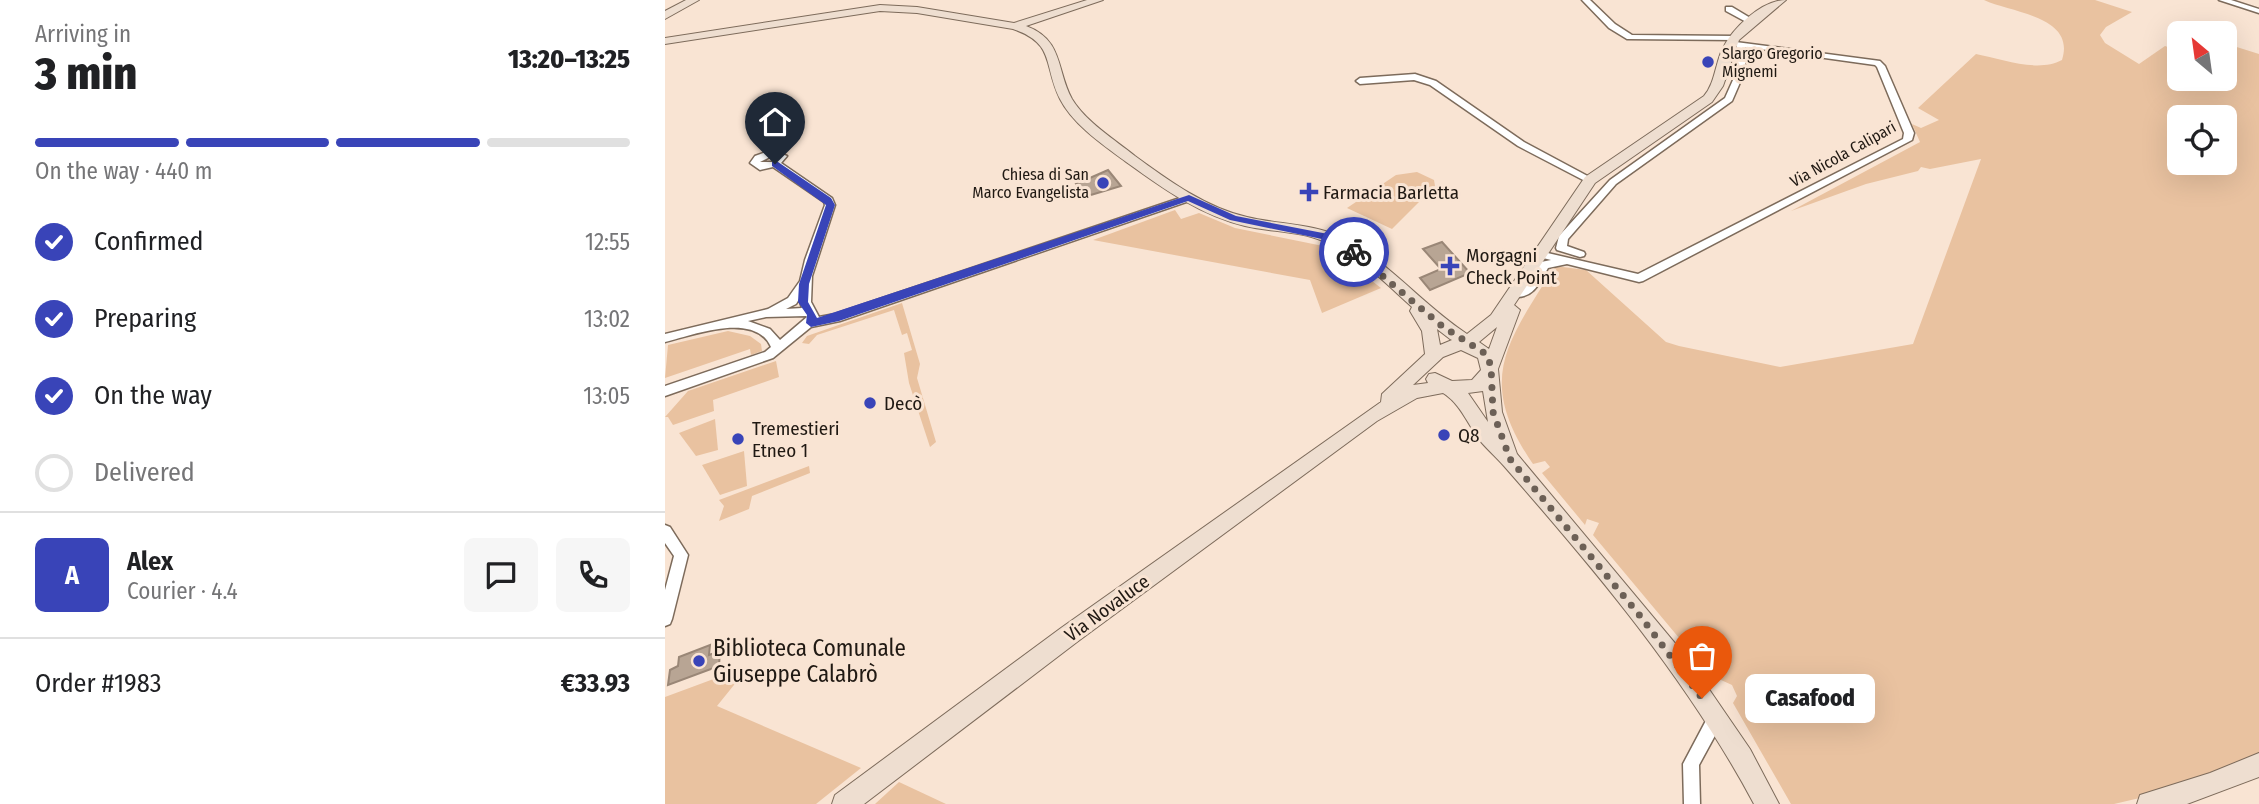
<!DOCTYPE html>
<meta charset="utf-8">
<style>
:root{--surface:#fff;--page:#f6f6f6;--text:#202124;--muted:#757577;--line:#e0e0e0;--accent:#3944b8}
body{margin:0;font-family:"Fira Sans Condensed",sans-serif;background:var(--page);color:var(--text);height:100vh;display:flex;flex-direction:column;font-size:26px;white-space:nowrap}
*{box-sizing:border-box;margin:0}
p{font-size:23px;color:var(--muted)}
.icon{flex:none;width:38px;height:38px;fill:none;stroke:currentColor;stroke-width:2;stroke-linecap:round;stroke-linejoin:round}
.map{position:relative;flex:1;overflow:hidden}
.details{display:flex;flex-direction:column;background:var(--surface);width:665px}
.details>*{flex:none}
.needle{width:46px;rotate:331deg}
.fabs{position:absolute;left:1502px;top:21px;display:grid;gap:14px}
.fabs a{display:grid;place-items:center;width:70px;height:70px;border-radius:10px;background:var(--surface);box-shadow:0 7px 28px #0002;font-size:35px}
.pin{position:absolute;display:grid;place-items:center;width:60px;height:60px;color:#fff;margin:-72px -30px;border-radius:50% 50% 50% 0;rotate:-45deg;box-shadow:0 0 7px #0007}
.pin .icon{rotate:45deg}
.courier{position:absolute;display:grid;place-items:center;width:70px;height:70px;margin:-35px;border:5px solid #3944b8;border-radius:50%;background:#fff;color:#222;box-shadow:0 2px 9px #0007}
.bubble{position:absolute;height:49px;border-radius:10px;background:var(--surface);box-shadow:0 7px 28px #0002;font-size:23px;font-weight:800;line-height:49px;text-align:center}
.head em{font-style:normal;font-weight:800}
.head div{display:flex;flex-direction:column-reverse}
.head{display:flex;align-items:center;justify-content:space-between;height:119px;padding:0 35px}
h1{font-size:46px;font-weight:800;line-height:52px}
.bar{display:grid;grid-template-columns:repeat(4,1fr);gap:10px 7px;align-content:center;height:84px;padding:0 35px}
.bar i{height:9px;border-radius:5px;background:var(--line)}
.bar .active{background:var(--accent)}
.bar p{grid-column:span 4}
.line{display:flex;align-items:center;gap:18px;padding:0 35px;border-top:2px solid var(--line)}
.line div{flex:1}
.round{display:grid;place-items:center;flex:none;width:74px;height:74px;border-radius:10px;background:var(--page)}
ol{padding:0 35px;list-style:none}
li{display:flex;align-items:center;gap:21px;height:77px}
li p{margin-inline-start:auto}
li .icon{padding:7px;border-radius:50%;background:var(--accent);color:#fff;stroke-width:4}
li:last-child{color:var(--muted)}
li i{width:38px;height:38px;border:4px solid var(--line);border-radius:50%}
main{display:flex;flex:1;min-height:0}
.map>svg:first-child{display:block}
.green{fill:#e9c2a0;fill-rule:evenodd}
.building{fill:#b8a594;stroke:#9a8777;stroke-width:2}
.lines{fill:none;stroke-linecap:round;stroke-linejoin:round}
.street-casing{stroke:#7d6b5b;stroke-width:3}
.secondary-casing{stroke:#7d6b5b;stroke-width:2}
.street{fill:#fff;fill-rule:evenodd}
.secondary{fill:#eeded0;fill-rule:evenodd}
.route{fill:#3944b8}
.done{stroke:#6c6056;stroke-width:7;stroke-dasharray:0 12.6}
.poi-dot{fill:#3944b8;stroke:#f9e4d3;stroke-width:2.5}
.labels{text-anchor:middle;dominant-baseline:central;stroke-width:6;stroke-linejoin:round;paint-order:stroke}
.far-poi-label{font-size:16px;fill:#201913;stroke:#f9e4d3;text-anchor:start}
.far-street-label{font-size:16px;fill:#201913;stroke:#f9e4d3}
.poi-label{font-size:19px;fill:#201913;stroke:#f9e4d3;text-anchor:start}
.street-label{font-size:19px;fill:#201913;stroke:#f9e4d3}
.near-poi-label{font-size:23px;fill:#201913;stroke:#f9e4d3;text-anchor:start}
</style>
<main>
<section class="details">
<div class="head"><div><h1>3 min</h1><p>Arriving in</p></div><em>13:20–13:25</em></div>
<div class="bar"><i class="active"></i><i class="active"></i><i class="active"></i><i></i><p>On the way · 440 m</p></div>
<ol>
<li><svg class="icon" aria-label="check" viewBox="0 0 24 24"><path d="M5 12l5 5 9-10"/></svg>Confirmed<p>12:55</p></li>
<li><svg class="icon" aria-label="check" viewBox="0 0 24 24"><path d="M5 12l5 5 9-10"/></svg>Preparing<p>13:02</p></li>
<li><svg class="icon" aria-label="check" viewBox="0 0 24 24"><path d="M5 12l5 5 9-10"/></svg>On the way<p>13:05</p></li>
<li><i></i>Delivered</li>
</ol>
<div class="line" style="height:126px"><b class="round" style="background:var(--accent);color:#fff">A</b><div><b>Alex</b><p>Courier · 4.4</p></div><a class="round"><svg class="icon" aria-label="chat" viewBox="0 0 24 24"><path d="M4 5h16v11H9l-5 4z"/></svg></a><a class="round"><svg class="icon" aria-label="phone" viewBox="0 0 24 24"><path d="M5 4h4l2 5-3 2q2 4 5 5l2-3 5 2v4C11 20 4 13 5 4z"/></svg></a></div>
<div class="line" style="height:91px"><div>Order #1983</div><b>€33.93</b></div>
</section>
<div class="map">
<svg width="1594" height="804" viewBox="0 0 1594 804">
<rect width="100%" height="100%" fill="#f9e4d3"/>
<!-- green -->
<g class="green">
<path d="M1319 0H1430L1467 12 1441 27 1435 35 1440 43 1474 64 1500 46 1514 51V79H1559V43L1594 54V757L1496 793 1449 804H1126L1068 703 1072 696 1067 685 1045 675 928 535 934 523 922 519 920 525 877 473 885 467 880 461 868 464C810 379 842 343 890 266L921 270 1001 342 1014 346 1115 367 1248 344 1316 159 1265 169 1256 167 1253 171 1201 184 1126 211 1255 142 1247 124 1256 128 1274 120 1253 108 1311 54C1337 59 1373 73 1397 60 1411 16 1347 13 1319 0ZM1514 117H1559V163H1514Z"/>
<polygon points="752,172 769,180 770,186 727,229 682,208 731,175"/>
<polygon points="510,210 516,219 534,213 570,228 663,247 716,288 657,313 645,280 428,240"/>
<polygon points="237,303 255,364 252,378 271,442 265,447 244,383 239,353 247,350 242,333 237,335 229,310 152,335 144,344 137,343 142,336"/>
<polygon points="63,331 85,336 96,344 97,351 86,355 85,349 0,378 3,345"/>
<polygon points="111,361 114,377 48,400 49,411 8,425 3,417 0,417 23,391"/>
<polygon points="50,419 53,450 31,456 14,433"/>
<polygon points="79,451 82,486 55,495 37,465"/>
<polygon points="144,466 145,473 87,496 84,509 54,521 59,506 54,500"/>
<polygon points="54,677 73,680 52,706 196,768 151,804 0,804 0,697"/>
<polygon points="234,782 281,804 210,804"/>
</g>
<!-- building -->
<g class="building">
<polygon points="443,170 456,186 419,197 411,184"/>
<polygon points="777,242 805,273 765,290 755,278 776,269 758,249"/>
<polygon points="45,645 44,655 55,651 54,666 3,685 5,670 13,666 14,657"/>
</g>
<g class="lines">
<defs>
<g id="street">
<polygon points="917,0 925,0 950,24 967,35 1070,36 1074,38 1070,40 962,39 944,28"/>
<polygon points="1554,0 1566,0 1594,9 1594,13"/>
<polygon points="1061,7 1067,7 1092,22 1085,24 1061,11"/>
<path d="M1063 41 1215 61 1220 66 1249 133 1247 140 978 281 974 282 902 264 883 268C875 282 869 298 850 297L849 294 860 287 876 262 886 260 870 256 869 254 870 252 874 251 973 274 1238 139 1239 133 1212 67 1210 65 1080 47V71L1067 101 951 184 903 239 902 246 919 252 920 254 919 256 915 257 892 250 891 248 894 236 945 180 1060 98 1072 71V46L1063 45Z"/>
<polygon points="750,74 771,81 859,142 930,180 928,182 922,182 853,146 765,85 749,80 695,84 691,81 695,78"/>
<path d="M107 150 122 156 116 163 167 198 170 205 147 276 146 302 154 317 170 314 521 196 524 195 529 198 527 200 175 321 146 327 108 358 0 396V386L100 352 106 347C90 311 28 335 0 342V334L103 309 123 298 135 281 140 260 160 205 159 202 108 167 95 170 85 163 90 156ZM107 156 111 157 107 162H95ZM134 299 137 308 121 309 131 304ZM141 316 142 317 115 340 105 329 83 321 101 317Z"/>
<polygon points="0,525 5,527 23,555 7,619 5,624 0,626 0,590 9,556 0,543"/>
<polygon points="1051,711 1057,713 1059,719 1034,765 1035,804 1019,804 1018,764 1045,713"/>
</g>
<g id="secondary">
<polygon points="21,0 34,0 0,19 0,11"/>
<path d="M422 0H438L361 26C399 40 391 70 407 99 420 121 450 140 470 156 503 180 541 208 582 217 614 225 650 223 680 239 726 264 759 306 802 334L826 315 920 177 1039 96C1050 83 1050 65 1057 50 1067 28 1097 0 1121 0L1074 40 1058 86 1047 102 930 183 849 305 855 310 833 369 837 412 852 454 1024 660 1085 749 1114 804H1089C1023 680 931 571 839 466 832 458 824 451 817 443 803 426 797 405 778 393L752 398 712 421 412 642 199 804H167L170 795 396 628 716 402 717 394 760 354 757 331 745 311 747 307C720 283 693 254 658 241 634 231 606 232 580 226 537 216 500 190 464 164 441 147 408 125 395 99 378 65 391 44 348 29L252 13 215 11 0 44V38L215 5 252 7 349 23ZM832 327 824 349 814 342ZM772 329 785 339 787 340 775 345ZM796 350 813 358 816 370 807 380 787 381 770 373 764 374 761 379 763 383 748 385 778 357ZM818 391 823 422 803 393Z"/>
<polygon points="1594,753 1594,777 1522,804 1472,804 1475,795 1545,773"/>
</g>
</defs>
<!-- street casing -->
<use href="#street" class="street-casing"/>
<!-- secondary casing -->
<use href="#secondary" class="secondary-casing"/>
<!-- street -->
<use href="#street" class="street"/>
<!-- secondary -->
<use href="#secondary" class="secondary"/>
</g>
<!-- route -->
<polygon class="route" points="107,162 113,162 166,198 170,205 144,284 143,302 152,318 524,195 571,216 663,234 694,252 689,255 657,239 565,220 523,201 174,321 146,327 141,323 142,315 133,302 134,284 161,205 107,166"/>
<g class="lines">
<!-- done -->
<polyline class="done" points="689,252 777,326 821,354 826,366 828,412 845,459 976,617 1037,698"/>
</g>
<!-- markers -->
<g class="poi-dot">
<circle cx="1043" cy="62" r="7"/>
<circle cx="438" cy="183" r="7"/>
<path d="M640.5 181.5h7v7h7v7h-7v7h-7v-7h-7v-7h7z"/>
<path d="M781.5 255.5h7v7h7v7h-7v7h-7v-7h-7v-7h7z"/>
<circle cx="205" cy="403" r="7"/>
<circle cx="779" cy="435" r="7"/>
<circle cx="73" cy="439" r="7"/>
<circle cx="34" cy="661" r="7"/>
</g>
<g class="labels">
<!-- far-poi labels -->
<g class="far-poi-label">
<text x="1057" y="53">Slargo Gregorio<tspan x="1057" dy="18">Mignemi</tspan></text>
<text x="424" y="174" text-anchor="end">Chiesa di San<tspan x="424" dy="18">Marco Evangelista</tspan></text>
</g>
<!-- far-street labels -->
<g class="far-street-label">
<text transform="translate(1178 154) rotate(-29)">Via Nicola Calipari</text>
</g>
<!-- poi labels -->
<g class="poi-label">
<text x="658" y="192">Farmacia Barletta</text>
<text x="801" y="255">Morgagni<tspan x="801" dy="22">Check Point</tspan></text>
<text x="219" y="403">Decò</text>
<text x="87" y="428">Tremestieri<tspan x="87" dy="22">Etneo 1</tspan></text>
<text x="793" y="435">Q8</text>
</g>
<!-- street labels -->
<g class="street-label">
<text transform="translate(442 608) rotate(-36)">Via Novaluce</text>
</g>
<!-- near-poi labels -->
<g class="near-poi-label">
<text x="48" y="648">Biblioteca Comunale<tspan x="48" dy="26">Giuseppe Calabrò</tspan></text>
</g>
</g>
</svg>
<div class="fabs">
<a><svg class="needle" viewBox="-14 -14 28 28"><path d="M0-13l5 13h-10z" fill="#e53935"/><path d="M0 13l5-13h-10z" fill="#757577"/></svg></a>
<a><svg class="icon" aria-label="locate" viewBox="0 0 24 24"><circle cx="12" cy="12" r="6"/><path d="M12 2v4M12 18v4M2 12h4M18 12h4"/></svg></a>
</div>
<div class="pin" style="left:1037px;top:698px;background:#ea580c"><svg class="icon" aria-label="bag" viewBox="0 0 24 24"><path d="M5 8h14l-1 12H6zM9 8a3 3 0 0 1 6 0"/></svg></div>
<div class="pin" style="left:110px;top:164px;background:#1f2937"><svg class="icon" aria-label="home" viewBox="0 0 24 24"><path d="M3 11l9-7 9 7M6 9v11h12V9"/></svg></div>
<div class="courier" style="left:689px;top:252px"><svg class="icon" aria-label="bike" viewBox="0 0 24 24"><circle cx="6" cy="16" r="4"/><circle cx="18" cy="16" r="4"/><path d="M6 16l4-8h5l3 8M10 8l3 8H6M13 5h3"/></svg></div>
<div class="bubble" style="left:1080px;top:674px;width:130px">Casafood</div>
</div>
</main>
